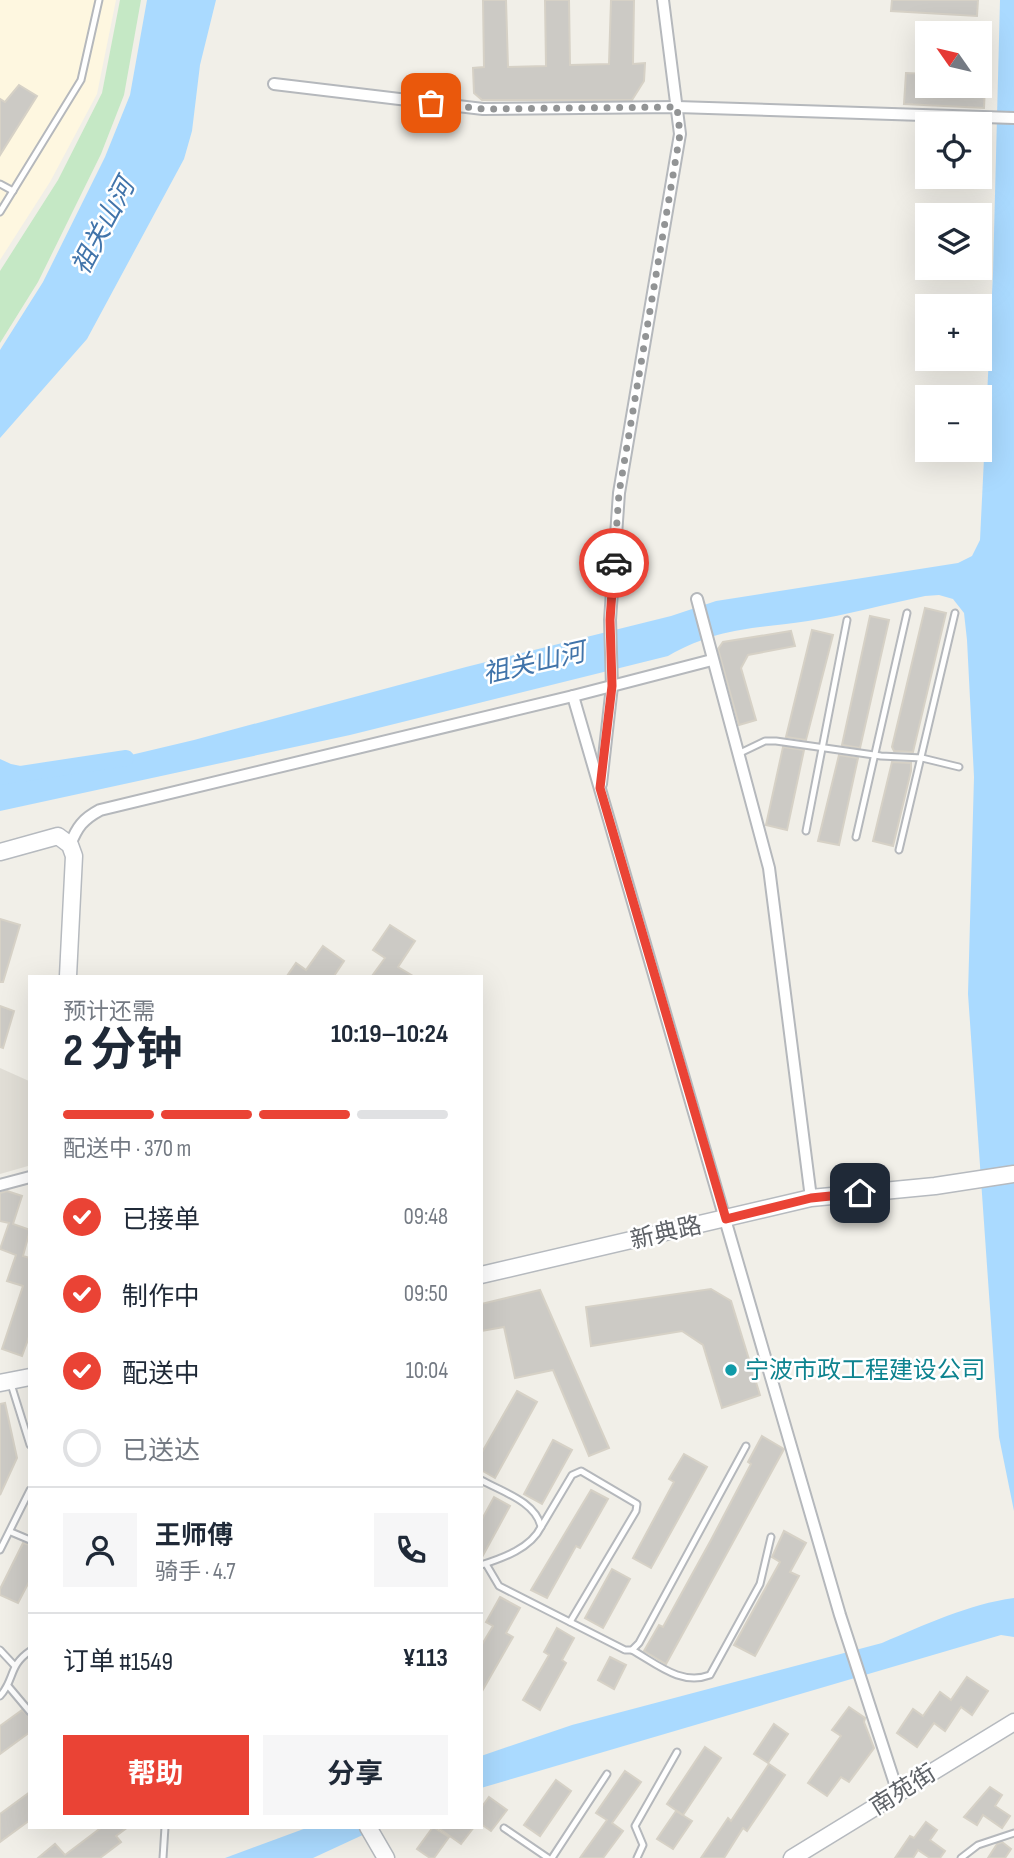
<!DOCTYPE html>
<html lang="zh">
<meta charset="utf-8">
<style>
:root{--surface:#fff;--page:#f6f6f7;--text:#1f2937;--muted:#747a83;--line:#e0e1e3;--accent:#ea4335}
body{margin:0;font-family:"Sofia Sans Condensed","Noto Sans SC",sans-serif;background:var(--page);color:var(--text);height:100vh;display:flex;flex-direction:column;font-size:26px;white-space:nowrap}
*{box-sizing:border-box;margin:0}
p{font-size:23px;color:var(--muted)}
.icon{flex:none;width:38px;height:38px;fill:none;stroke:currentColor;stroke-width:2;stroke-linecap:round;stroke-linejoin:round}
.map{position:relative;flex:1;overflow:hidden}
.side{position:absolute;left:28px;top:975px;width:455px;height:854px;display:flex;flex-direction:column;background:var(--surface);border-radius:0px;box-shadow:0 7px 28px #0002}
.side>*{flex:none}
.needle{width:46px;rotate:304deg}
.fabs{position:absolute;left:915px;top:21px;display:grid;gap:14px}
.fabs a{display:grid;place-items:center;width:77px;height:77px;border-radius:0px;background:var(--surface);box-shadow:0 7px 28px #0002;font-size:35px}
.pin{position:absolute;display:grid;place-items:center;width:60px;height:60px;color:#fff;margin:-30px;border-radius:14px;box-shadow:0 4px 10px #0006}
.courier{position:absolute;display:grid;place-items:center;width:70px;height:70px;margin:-35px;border:5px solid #ea4335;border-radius:50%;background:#fff;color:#222;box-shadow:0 2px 9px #0007}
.headline em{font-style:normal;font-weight:700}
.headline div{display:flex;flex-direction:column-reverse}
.headline{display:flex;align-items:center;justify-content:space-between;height:119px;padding:0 35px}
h1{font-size:46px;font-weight:700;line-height:52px}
.bar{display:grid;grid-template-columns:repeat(4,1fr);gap:10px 7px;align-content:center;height:84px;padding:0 35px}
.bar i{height:9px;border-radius:5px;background:var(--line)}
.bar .selected{background:var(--accent)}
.bar p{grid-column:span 4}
.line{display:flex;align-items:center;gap:18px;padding:0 35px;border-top:2px solid var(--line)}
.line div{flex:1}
.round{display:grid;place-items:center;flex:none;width:74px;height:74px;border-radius:0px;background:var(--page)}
ol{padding:0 35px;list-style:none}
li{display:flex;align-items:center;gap:21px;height:77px}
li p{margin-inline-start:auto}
li .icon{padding:7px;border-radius:50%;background:var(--accent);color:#fff;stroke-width:4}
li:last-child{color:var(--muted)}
li i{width:38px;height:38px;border:4px solid var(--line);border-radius:50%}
.primary-button{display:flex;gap:14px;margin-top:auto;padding:14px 35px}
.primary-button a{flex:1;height:80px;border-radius:0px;background:var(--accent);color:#fff;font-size:28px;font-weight:700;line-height:80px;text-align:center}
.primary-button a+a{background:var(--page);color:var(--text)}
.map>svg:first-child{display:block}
.commercial{fill:#fef7e0}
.education{fill:#e1ded6}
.green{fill:#c5e8c5}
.water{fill:#aadaff}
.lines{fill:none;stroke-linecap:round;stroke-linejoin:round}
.canal{stroke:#aadaff;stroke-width:16}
.building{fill:#cccac5;stroke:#d6d1c6;stroke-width:2}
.lane-casing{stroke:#b5b8bc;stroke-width:9}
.street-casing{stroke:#b5b8bc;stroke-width:14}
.secondary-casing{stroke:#b6babf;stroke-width:19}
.lane{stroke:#fff;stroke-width:5}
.street{stroke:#fff;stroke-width:10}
.secondary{stroke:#fff;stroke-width:16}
.done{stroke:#929495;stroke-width:7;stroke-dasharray:0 12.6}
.route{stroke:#ea4335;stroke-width:9}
.culture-dot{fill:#0f9aa8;stroke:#fff;stroke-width:2.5}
.labels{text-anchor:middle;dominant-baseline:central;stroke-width:5;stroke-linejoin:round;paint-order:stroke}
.street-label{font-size:24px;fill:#5f6368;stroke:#fff}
.culture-label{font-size:24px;fill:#0d838f;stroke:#fff;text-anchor:start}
.water-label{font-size:26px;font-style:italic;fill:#4174aa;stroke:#fff}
</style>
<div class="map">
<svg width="1014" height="1858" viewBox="0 0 1014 1858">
<rect width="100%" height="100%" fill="#f1efe8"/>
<!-- commercial -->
<polygon class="commercial" points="0,0 116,0 97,94 50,182 0,260"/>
<!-- education -->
<polygon class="education" points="0,1068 29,1081 28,1166 0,1174"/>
<!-- green -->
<polygon class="green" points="120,0 141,0 124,95 101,154 38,282 0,343 0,271 58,180 102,93"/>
<!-- water -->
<g class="water">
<polygon points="147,0 216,0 200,65 192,131 184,159 87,339 0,438 0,350 43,282 105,157 130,95"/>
<path d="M1000 0H1014V1511L999 1437 968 994 974 777 967 640 964 613 953 599 939 595 925 596C886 604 847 615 808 621 753 629 719 627 668 656L350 735 0 811V759L11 764 55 773 194 740 466 667 671 616 716 601 958 563 972 556 980 540 993 273Z"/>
<path d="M1014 1598V1637L1001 1635 481 1788V1756L572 1725 882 1643C924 1625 969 1604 1014 1598Z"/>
<polygon points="309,1827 380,1827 313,1858 225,1858"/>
</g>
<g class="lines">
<!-- canal -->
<polyline class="canal" points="0,777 126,758"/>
</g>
<!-- building -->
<g class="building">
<polygon points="483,0 506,0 508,67 546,66 545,0 569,0 570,65 609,64 611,0 634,0 633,64 645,63 644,81 632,100 482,100 474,93 473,68 484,67"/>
<polygon points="892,0 978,0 977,16 891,11"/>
<polygon points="906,73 928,74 928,86 985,86 984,108 904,104"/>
<polygon points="19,85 37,96 0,155 0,99 5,102"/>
<polygon points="925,608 946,613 913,752 894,751 892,747"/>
<polygon points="870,616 889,620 860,748 842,745"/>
<polygon points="812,630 833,635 806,740 786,737"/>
<polygon points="791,631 795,646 748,655 741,668 756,720 739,725 718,649 723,642"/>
<polygon points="783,747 804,750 787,830 766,825"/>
<polygon points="839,755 858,758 839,845 818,841"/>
<polygon points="892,762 911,763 911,771 893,846 873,841"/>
<polygon points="0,919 20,925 3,982 0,982"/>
<polygon points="390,925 415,941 398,967 413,976 372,976 385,958 373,950"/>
<polygon points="323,946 344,961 334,976 287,976 296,963 306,970"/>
<polygon points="0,1006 14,1011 3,1048 0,1047"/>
<polygon points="7,1191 22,1196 13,1224 30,1230 23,1256 30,1258 30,1334 22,1356 2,1349 23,1286 7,1281 16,1255 0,1249 9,1223 0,1221 0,1193"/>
<polygon points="711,1289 731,1301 760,1395 722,1408 703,1345 682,1331 591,1346 586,1307"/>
<polygon points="540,1290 609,1448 589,1456 553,1370 515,1378 504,1327 481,1331 481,1304"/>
<polygon points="517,1391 537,1402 495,1478 481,1470 481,1454"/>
<polygon points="5,1403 17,1458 0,1495 0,1404"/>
<polygon points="762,1436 784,1449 666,1664 644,1651 659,1625 663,1627 711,1540 751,1464 748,1462"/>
<polygon points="553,1440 572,1450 542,1504 524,1494"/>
<polygon points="684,1454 707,1467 651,1568 633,1558 674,1482 669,1479"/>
<polygon points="591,1490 608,1499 580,1548 576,1546 547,1598 531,1590"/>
<polygon points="494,1497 510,1506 481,1559 481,1521"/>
<polygon points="784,1531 806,1543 790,1572 799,1576 755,1656 734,1645 780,1562 772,1557"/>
<polygon points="23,1543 30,1545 30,1580 18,1603 0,1595 0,1589"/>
<polygon points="612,1569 630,1579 603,1628 585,1618"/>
<polygon points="500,1597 520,1608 506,1633 513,1637 481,1693 481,1646 493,1626 486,1622"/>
<polygon points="557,1628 574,1638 562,1660 566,1663 540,1710 523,1700 549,1655 544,1652"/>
<polygon points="610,1657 626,1665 614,1689 598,1680"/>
<polygon points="967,1677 988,1691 972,1715 961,1707 945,1731 934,1723 917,1747 897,1733 913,1709 923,1716 940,1692 951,1700"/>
<polygon points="849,1707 865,1718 864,1722 874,1748 849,1782 841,1777 827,1796 808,1783 841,1736 832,1730"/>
<polygon points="22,1710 30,1717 30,1732 0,1754 0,1726"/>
<polygon points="774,1724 788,1734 768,1763 754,1754"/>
<polygon points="705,1747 721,1758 683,1815 667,1804"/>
<polygon points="769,1764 785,1775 747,1831 743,1828 724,1858 701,1858 728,1818 731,1821"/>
<polygon points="625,1771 641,1782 612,1823 623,1831 603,1858 580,1858 607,1820 596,1813"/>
<polygon points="556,1780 571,1791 540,1836 524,1825"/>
<polygon points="990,1787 1002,1795 995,1806 1010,1816 1002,1828 983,1815 977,1825 964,1817"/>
<polygon points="30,1792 30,1820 0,1842 0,1814"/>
<polygon points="489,1797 507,1810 491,1831 481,1824 481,1808"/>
<polygon points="676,1811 692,1821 673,1849 657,1839"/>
<polygon points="926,1822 937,1830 930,1840 945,1851 940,1858 930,1858 918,1850 913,1858 895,1858 910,1836 914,1838"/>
<polygon points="102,1827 128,1827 116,1836 121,1842 100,1858 38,1858 55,1844 65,1855"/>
<polygon points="433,1827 449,1837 434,1858 430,1858 417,1849"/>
<polygon points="437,1827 474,1827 461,1844"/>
<polygon points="1002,1842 1011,1849 1005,1858 988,1858 997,1844"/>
</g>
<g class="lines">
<defs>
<g id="lane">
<polyline points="0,184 13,191"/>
<polyline points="0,212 81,80 99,0"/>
<polyline points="738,754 765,741 776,741 881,756 922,758 959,767"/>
<polyline points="806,831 847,620"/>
<polyline points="856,837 907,613"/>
<polyline points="899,850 955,613"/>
<polyline points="11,1384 30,1445"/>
<path d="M481 1480C503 1492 536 1502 541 1527 531 1548 503 1558 481 1565"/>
<polyline points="541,1527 572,1475 581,1471 637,1504 636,1511 570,1622"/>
<polyline points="11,1532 30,1540"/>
<polyline points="0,1550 30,1490"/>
<polyline points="486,1564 499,1586 625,1650 632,1650 639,1643 746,1446"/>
<polyline points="0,1650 14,1665"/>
<path d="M632 1650C657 1664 681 1686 710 1675L760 1584 771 1537"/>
<polyline points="9,1687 30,1712"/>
<path d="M0 1696C15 1680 8 1666 30 1651"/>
<polyline points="504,1828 548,1858"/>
<polyline points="163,1858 165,1827"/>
<polyline points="552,1858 607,1774"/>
<polyline points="637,1858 643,1845 635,1826 677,1752"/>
<polyline points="961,1858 978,1845 1014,1833"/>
</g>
<g id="street">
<polyline points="274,84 483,109 677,107 1014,118"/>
<polyline points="697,599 769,868 811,1198"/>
<polyline points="712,660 573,696 840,1615 898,1793"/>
<polyline points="601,784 612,686 610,620 619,493 680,134 663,0"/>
<path d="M70 845C77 827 83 819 100 810L573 696"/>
<polyline points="0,1185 30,1177"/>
</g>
<g id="secondary">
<polyline points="0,852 58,836 70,845 74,856 68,976"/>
<polyline points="481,1275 811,1198 935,1186 1014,1174"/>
<polyline points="0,1383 30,1377"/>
<polyline points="368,1827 386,1858"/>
<polyline points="792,1858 1014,1722"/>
</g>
</defs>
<!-- lane casing -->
<use href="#lane" class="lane-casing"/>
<!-- street casing -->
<use href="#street" class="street-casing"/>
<!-- secondary casing -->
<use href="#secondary" class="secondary-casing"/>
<!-- lane -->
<use href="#lane" class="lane"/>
<!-- street -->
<use href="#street" class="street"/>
<!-- secondary -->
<use href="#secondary" class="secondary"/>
</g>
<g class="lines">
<!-- done -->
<polyline class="done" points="431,103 483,109 677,107 680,134 619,493 614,563"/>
<!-- route -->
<polyline class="route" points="614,563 610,620 612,686 600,788 726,1219 811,1198 860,1193"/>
</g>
<!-- markers -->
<circle class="culture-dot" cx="731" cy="1370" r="7"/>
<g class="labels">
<!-- street labels -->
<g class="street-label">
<text transform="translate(666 1233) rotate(-13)">新典路</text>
<text transform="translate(903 1790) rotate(-32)">南苑街</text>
</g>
<!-- culture labels -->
<g class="culture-label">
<text x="745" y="1370">宁波市政工程建设公司</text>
</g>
<!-- water labels -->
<g class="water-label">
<text transform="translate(104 227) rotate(-62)">祖关山河</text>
<text transform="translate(534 664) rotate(-13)">祖关山河</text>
</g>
</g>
</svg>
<div class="fabs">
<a><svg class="needle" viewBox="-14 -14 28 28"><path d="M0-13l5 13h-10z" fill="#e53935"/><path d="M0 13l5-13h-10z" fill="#747a83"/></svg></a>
<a><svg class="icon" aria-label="locate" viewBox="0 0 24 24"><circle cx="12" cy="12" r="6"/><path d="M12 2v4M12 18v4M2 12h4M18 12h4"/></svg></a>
<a><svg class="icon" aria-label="layers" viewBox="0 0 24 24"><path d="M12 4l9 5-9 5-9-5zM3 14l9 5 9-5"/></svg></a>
<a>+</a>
<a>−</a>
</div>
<div class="pin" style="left:431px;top:103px;background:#ea580c"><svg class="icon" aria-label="bag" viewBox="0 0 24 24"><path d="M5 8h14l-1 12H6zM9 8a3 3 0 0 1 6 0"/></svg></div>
<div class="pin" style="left:860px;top:1193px;background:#1f2937"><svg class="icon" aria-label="home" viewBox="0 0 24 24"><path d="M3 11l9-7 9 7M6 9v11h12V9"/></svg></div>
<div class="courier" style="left:614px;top:563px"><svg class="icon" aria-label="car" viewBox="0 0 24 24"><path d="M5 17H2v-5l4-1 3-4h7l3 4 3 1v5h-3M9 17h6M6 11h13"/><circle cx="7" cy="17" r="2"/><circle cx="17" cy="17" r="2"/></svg></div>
<section class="side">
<div class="headline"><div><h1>2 分钟</h1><p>预计还需</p></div><em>10:19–10:24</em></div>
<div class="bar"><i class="selected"></i><i class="selected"></i><i class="selected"></i><i></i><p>配送中 · 370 m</p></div>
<ol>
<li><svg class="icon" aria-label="check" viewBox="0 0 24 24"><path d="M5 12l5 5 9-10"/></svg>已接单<p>09:48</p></li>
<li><svg class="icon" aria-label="check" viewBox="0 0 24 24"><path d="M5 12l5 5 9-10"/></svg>制作中<p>09:50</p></li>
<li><svg class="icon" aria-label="check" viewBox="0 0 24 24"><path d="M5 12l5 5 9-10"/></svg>配送中<p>10:04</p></li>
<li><i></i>已送达</li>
</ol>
<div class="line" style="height:126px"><a class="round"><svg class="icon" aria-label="person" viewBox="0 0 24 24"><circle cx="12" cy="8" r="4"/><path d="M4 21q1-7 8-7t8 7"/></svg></a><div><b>王师傅</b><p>骑手 · 4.7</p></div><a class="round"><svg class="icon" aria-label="phone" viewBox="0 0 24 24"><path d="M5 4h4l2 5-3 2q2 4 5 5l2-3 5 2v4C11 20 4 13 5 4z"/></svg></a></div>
<div class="line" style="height:91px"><div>订单 #1549</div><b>¥113</b></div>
<div class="primary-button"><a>帮助</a><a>分享</a></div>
</section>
</div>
